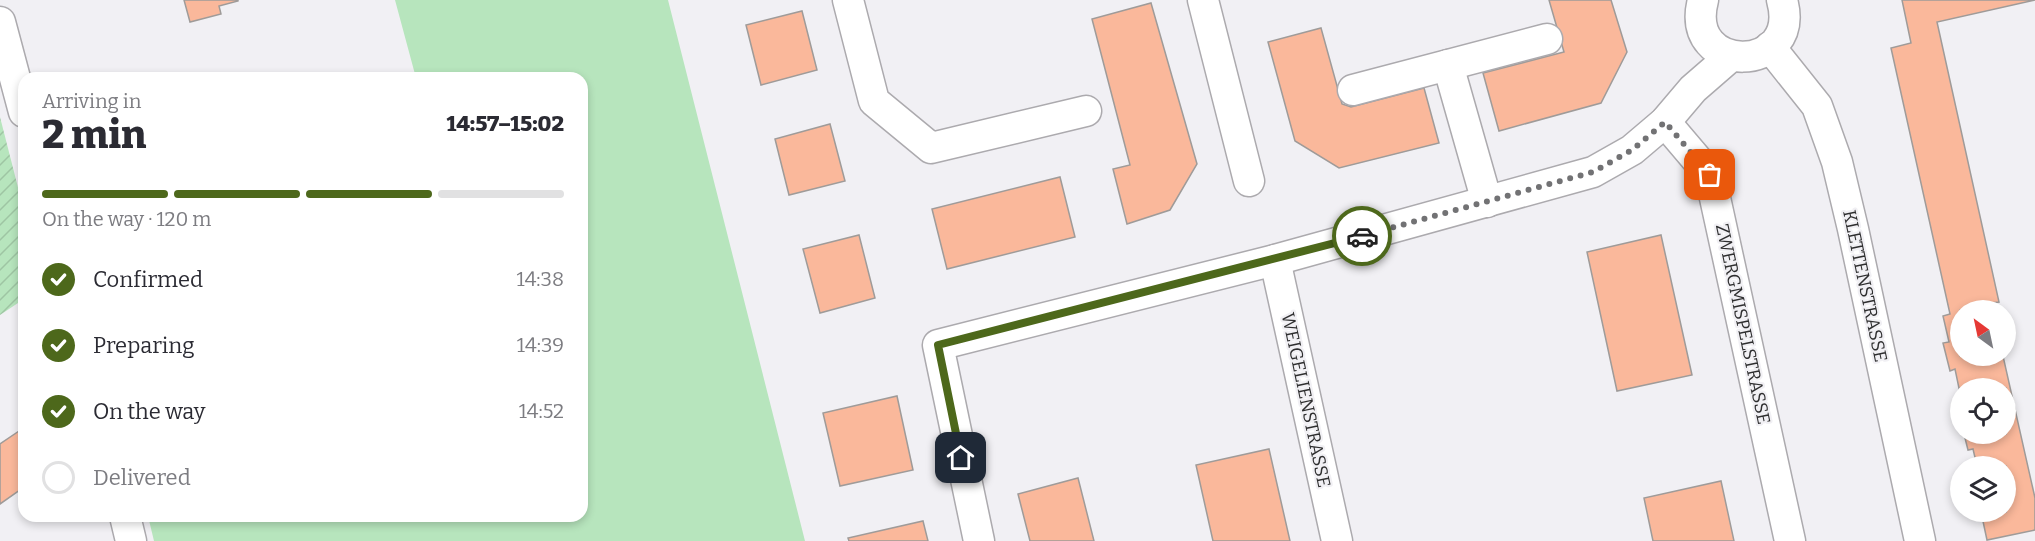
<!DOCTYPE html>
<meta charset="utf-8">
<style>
:root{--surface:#fff;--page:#f7f7f7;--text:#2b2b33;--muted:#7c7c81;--line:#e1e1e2;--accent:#4d681b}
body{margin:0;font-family:Bitter,serif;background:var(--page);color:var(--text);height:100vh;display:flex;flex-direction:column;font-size:22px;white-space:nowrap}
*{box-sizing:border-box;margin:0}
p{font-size:20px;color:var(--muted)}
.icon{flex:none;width:33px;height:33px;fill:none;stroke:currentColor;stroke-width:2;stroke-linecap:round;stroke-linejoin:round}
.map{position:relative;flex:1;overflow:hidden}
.panel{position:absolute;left:18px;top:72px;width:570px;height:450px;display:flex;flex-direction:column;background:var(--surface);border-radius:18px;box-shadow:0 3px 9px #0003}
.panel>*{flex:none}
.needle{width:39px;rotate:327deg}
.controls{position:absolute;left:1950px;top:300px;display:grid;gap:12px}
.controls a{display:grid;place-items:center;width:66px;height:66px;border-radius:50%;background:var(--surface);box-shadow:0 3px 9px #0003;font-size:30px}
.pin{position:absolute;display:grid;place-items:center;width:51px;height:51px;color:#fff;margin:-26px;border-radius:12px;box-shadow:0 3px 9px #0006}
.courier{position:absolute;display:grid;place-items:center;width:60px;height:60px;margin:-30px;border:4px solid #4d681b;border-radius:50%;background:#fff;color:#222;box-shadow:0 2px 8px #0007}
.summary em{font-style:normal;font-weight:800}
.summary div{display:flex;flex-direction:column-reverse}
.summary{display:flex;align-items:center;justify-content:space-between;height:102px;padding:0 24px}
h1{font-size:39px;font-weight:800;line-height:45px}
.bar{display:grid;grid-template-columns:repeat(4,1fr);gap:9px 6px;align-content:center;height:72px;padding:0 24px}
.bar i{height:8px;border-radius:4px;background:var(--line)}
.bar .current{background:var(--accent)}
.bar p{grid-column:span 4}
ol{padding:0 24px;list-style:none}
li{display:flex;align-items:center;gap:18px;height:66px}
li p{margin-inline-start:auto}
li .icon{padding:6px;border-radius:50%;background:var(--accent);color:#fff;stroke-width:4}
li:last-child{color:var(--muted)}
li i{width:33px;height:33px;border:3px solid var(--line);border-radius:50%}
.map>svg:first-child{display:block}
.grass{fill:#b7e5bd}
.garden{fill:url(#garden-furrows)}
.building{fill:#fab89b;stroke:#9f9b99;stroke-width:1.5}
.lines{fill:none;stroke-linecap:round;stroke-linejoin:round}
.minor-casing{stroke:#acaaae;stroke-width:33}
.minor{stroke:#fff;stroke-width:30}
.done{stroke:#727274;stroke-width:6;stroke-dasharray:0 10.8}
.route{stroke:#4d681b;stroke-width:8}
.labels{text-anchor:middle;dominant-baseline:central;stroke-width:4.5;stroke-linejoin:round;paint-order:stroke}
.street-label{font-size:18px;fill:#2e2e2f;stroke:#f1f0f4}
</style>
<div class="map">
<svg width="2035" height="541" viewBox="0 0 2035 541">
<defs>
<pattern id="garden-furrows" width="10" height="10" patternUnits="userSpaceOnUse" patternTransform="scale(1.5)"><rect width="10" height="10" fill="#b7e5bd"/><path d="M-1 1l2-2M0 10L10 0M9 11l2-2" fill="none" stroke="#9ec5a3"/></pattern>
</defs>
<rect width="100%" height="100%" fill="#f1f0f4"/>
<!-- grass -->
<polygon class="grass" points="395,0 668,0 805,541 154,541 148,516 582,516 582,78 416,78"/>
<!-- garden -->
<polygon class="garden" points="0,117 24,211 24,299 0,315"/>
<!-- building -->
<g class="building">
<polygon points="184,0 238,0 238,1 219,6 221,14 190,22"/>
<polygon points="1549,0 1611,0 1627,52 1601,103 1499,131 1483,73 1564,52"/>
<polygon points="1902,0 2035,0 1937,22 1999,302 1991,303 1993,310 1960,310 1960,356 2003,356 2035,498 2035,530 1987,540 1981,512 2006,512 2006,466 1977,466 1973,449 1968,450 1964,434 2006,434 2006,388 1960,388 1960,393 1955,369 1950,371 1943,343 1949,342 1943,316 1950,314 1891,48 1911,43"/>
<polygon points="1151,3 1197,164 1170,210 1127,224 1113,169 1130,165 1092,19"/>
<polygon points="802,11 817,70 761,85 746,25"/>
<polygon points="1321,28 1342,104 1351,107 1424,88 1439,143 1339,168 1295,141 1268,42"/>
<polygon points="830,124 845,181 789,195 775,139"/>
<polygon points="1060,177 1075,237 947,269 932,209"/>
<polygon points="859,235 875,298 820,313 803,249"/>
<polygon points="1661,235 1692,375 1617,391 1587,252"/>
<polygon points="897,396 913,470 840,486 823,413"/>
<polygon points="22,429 24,433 24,487 0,504 0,444"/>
<polygon points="1269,449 1290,541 1213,541 1196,465"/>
<polygon points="1078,478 1094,541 1030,541 1018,494"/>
<polygon points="1721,481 1734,541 1653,541 1644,498"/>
<polygon points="923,521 928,541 849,541 848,538"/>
</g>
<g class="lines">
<defs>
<g id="minor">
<polyline points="848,0 874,101 931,148 1086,111"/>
<polyline points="1203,0 1249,181"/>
<path d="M1703 0C1683 76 1803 75 1782 0"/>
<polyline points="0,22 24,112"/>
<polyline points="1770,47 1817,106 1837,162 1853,229 1920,541"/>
<polyline points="1448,65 1487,202"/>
<polyline points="1353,90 1547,39"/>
<polyline points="1665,122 1710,175 1790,541"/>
<polyline points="1275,260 1337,541"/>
<polyline points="125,516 131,541"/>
<polyline points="979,541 938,345 1275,260 1593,172 1632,150 1665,122 1693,89 1731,56"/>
</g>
</defs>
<!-- minor casing -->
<use href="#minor" class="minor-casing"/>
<!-- minor -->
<use href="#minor" class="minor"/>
</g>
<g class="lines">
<!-- done -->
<polyline class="done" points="1362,236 1593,172 1632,150 1665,122 1710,175"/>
<!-- route -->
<polyline class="route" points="961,458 938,345 1362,236"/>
</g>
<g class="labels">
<!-- street labels -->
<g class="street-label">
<text transform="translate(1865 286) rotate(78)">KLETTENSTRASSE</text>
<text transform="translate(1743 324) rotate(78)">ZWERGMISPELSTRASSE</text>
<text transform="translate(1306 400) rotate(78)">WEIGELIENSTRASSE</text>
</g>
</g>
</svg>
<div class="controls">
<a><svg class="needle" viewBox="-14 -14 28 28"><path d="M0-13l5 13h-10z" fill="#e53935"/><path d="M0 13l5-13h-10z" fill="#7c7c81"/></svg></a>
<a><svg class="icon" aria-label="locate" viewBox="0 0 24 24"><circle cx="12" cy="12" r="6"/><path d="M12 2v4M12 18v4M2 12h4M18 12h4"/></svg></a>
<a><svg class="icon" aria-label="layers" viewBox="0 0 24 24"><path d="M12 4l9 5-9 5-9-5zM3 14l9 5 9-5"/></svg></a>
</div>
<div class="pin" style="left:1710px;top:175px;background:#ea580c"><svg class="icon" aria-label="bag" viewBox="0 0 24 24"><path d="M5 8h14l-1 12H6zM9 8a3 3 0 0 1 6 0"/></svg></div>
<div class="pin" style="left:961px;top:458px;background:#1f2937"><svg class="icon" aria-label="home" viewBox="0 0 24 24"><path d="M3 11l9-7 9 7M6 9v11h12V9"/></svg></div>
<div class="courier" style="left:1362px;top:236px"><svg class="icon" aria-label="car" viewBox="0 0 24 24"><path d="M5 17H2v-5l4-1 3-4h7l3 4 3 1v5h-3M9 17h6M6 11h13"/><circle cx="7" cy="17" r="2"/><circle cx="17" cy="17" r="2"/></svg></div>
<section class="panel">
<div class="summary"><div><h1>2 min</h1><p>Arriving in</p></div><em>14:57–15:02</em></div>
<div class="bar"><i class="current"></i><i class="current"></i><i class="current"></i><i></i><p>On the way · 120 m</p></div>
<ol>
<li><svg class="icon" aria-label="check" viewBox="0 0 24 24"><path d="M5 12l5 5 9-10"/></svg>Confirmed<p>14:38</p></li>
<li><svg class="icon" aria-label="check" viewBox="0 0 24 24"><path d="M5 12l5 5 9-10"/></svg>Preparing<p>14:39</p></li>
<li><svg class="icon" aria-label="check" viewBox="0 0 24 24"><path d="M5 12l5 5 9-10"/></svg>On the way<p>14:52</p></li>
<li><i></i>Delivered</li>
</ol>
</section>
</div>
